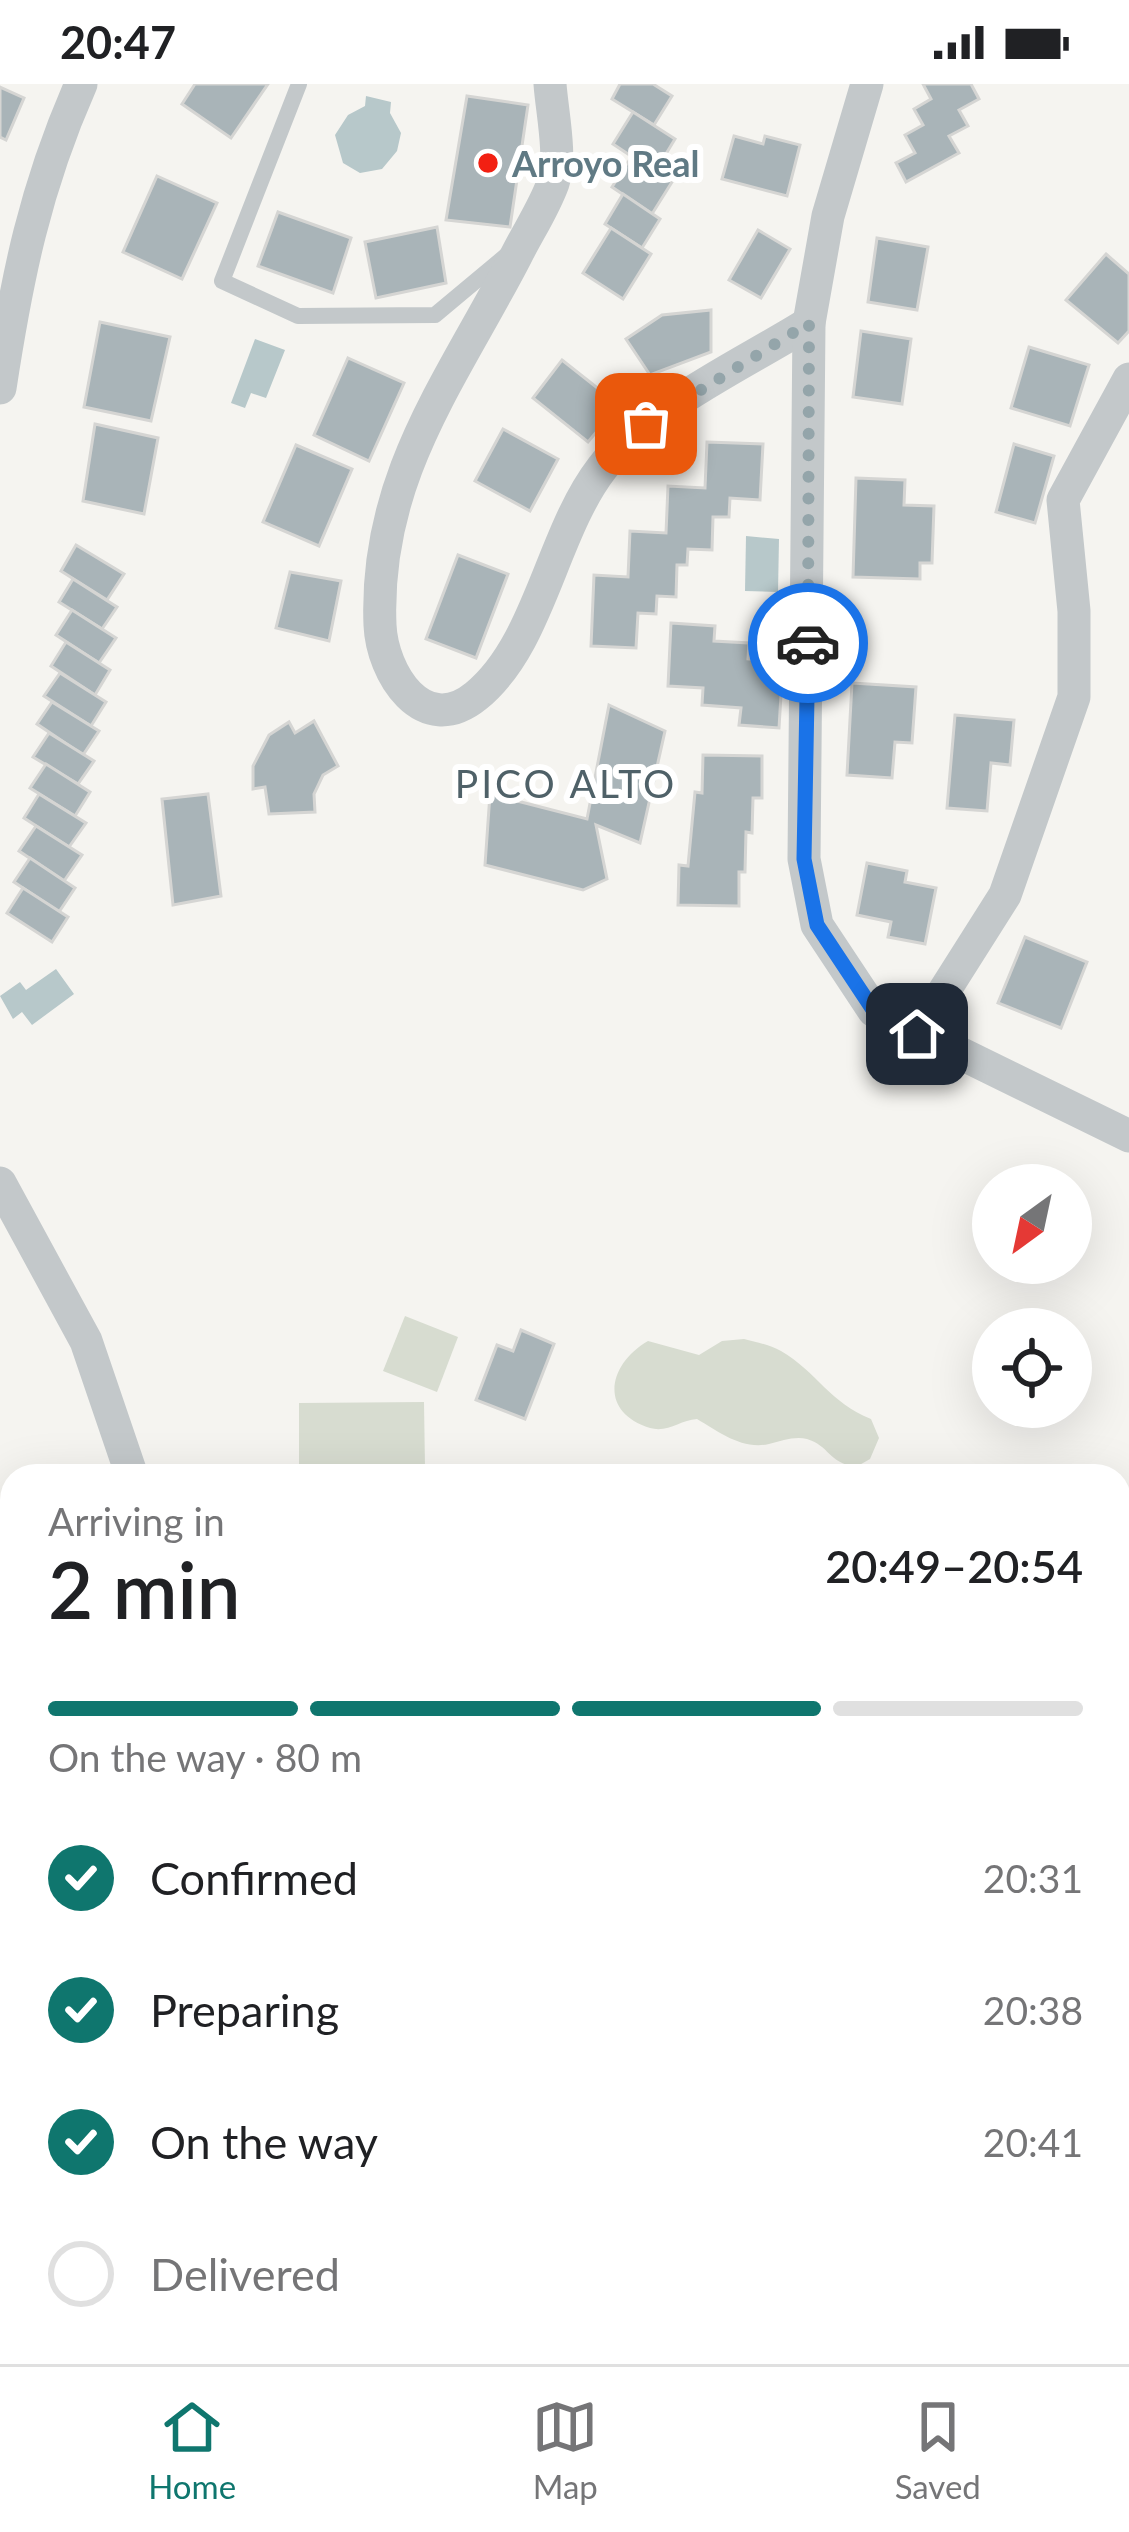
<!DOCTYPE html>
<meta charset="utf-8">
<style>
:root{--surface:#fff;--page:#f6f6f6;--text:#202124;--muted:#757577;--line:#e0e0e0;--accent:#0f766e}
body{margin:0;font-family:Lato,sans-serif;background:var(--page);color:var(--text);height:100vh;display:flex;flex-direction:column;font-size:45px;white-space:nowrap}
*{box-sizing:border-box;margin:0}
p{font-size:39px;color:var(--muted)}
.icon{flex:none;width:66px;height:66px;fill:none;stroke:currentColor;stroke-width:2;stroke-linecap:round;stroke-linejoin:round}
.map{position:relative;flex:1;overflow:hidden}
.drawer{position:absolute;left:0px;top:1380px;width:1131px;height:900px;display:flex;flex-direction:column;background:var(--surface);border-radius:36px 36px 0 0;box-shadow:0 12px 48px #0002}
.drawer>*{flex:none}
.needle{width:78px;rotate:213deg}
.tools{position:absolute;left:972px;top:1080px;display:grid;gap:24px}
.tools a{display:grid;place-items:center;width:120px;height:120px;border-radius:50%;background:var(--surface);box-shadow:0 12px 48px #0002;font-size:60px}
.pin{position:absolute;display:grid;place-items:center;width:102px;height:102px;color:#fff;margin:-51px;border-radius:24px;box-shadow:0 6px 18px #0006}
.courier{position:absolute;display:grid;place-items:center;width:120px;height:120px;margin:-60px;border:9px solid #1a73e8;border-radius:50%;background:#fff;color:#222;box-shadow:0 3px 15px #0007}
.headline em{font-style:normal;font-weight:600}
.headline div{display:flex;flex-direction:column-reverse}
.headline{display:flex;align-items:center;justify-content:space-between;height:204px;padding:0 48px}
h1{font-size:78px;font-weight:600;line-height:90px}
.bar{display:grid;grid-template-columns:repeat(4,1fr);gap:18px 12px;align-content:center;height:144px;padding:0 48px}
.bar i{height:15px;border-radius:9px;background:var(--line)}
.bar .selected{background:var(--accent)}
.bar p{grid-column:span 4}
ol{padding:0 48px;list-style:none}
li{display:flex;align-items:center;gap:36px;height:132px}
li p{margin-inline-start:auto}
li .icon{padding:12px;border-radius:50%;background:var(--accent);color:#fff;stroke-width:4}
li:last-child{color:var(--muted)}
li i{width:66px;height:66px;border:6px solid var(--line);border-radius:50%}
.status{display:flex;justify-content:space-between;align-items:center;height:84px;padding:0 60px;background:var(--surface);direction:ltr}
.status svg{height:33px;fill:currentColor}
.tab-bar{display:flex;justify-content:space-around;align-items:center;height:168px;border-top:3px solid var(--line);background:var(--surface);font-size:33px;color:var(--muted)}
.tab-bar a{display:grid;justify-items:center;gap:6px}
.tab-bar .selected{color:var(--accent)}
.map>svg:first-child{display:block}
.green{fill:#d7dcd0}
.water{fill:#b7c8ca}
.building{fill:#a9b4b8;stroke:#d5d5d3;stroke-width:3}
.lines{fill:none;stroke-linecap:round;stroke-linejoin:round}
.lane{stroke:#c3c8ca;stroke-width:16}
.street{stroke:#c3c8ca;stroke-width:33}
.done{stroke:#94a5aa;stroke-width:12;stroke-dasharray:0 21.6}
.route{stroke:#1a73e8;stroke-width:15}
.poi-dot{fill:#f22012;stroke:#fff;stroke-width:4.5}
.labels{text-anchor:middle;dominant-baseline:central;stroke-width:12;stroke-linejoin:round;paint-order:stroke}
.poi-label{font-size:36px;font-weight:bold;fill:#607a84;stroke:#fff;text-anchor:start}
.neighbourhood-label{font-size:39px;letter-spacing:3px;fill:#4f6168;stroke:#fff}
</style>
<div class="status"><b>20:47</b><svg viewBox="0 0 49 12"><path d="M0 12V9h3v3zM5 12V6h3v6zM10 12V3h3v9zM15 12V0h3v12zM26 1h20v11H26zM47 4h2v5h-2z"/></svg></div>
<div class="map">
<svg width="1129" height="2280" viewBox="0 0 1129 2280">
<rect width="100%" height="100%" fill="#f5f4f0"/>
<!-- green -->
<g class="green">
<polygon points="405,1232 458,1253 437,1308 383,1287"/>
<path d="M744 1255C756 1258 770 1261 781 1267 817 1288 830 1319 871 1335L879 1354 870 1375 856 1383C827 1378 830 1362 807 1355 794 1352 782 1357 769 1360 742 1366 719 1348 697 1335 680 1336 668 1349 650 1344 598 1328 608 1280 648 1257L699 1271 722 1257Z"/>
<polygon points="424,1318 425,1384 299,1384 299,1319"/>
</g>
<!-- water -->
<g class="water">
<polygon points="366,12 391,18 390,29 401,49 397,67 382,85 360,89 343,79 335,51 348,31 365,22"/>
<polygon points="255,255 285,266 266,314 251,309 245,324 231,319"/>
<polygon points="746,452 779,455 778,508 745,507"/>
<polygon points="56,885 74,910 32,941 22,928 13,935 0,912 20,898 26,906"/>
</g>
<!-- building -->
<g class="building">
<polygon points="195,0 268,0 231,54 182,20"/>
<polygon points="620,0 653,0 672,12 654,41 612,15"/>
<polygon points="923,0 971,0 979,15 959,26 968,42 949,52 959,69 906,98 896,79 915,69 905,51 923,41 914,25 931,15"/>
<polygon points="0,3 24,14 6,56 0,53"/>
<polygon points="467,12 528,21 510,143 446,136"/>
<polygon points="633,28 675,55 655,88 613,60"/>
<polygon points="734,52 763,60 765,52 800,61 787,112 722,95"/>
<polygon points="632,72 672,98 652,130 612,103"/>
<polygon points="157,92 217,119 182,195 123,168"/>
<polygon points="623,110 660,135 642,164 605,140"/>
<polygon points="278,128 351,154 333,209 258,182"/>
<polygon points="437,143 446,199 376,214 365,158"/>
<polygon points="611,144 651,170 623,215 583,189"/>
<polygon points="758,146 790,165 761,214 729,196"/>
<polygon points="877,154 928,163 917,226 868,218"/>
<polygon points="1106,170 1129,190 1129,247 1118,259 1066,216"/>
<polygon points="711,226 711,268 650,291 626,255 662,231"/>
<polygon points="100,238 170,253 151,337 84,323"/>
<polygon points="861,247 911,255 902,320 853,313"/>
<polygon points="1029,263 1089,281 1070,342 1011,324"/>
<polygon points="348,274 404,299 369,377 314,351"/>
<polygon points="562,276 619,321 588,358 533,314"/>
<polygon points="95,340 158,354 144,430 83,417"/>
<polygon points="503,345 558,375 530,427 475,397"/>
<polygon points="707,358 763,360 760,416 730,414 729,433 713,433 712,466 688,465 687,481 677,481 676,513 657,512 656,530 638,529 636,564 591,562 594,491 628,493 630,447 666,449 668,402 705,404"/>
<polygon points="1014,360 1054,372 1035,439 996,428"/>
<polygon points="296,361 352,385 319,462 263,438"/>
<polygon points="856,394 905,396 904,421 934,422 932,479 920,479 920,495 853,493"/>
<polygon points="76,461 124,490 107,516 61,487"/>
<polygon points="458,471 508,490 476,574 426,555"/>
<polygon points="290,488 341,497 329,557 276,544"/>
<polygon points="73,495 117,523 102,545 59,518"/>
<polygon points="72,526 116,554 99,579 56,551"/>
<polygon points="671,539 715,542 714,557 749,559 748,575 783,578 779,644 739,641 741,624 702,621 703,604 668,602"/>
<polygon points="66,558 110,586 95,611 51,582"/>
<polygon points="60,589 106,618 91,642 44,612"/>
<polygon points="852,599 916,603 912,659 895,658 892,694 847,691"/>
<polygon points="52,618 99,647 83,671 37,640"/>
<polygon points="609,621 665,647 640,759 596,741 607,795 583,806 485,781 490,710 587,735"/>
<polygon points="955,631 1014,636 1010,681 991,679 987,727 947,724"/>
<polygon points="314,637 338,682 323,691 314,710 315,728 269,730 265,703 253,705 253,682 269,651 289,638 295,649"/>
<polygon points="49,649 94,677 78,700 33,673"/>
<polygon points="703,671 762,672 762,714 753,714 752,749 746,748 745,788 739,788 739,822 678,821 679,781 688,782 695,708 702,709"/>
<polygon points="46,680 90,708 75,732 30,704"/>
<polygon points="39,710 86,739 69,763 24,734"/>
<polygon points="208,710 221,812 173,821 162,715"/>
<polygon points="36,742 82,771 64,797 19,767"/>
<polygon points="30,774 75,804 59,828 14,798"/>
<polygon points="867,779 907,787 905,798 936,804 925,860 888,853 891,838 857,831"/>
<polygon points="23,804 68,833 52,858 7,829"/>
<polygon points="1025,853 1087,878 1061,944 998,919"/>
<polygon points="521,1246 554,1260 525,1335 476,1316 497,1261 513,1267"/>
<polygon points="5,1779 12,1826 12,2066 0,2068 0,1780"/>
</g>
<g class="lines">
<!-- lane -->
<polyline class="lane" points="299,0 222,197 298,232 435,231 508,170"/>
<!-- street -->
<g class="street">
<path d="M550 0C552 28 562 73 553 99 544 124 528 148 516 172 452 296 374 393 380 541 382 589 423 655 476 612 540 560 551 450 602 384 648 323 744 280 809 239"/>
<polyline points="867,0 828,132 809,239 804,775 817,841 874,927 1129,1052"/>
<path d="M0 304C17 193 35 104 81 0"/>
<polyline points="917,950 1005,811 1074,613 1074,527 1063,416 1129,295"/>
<polyline points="0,1099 86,1257 132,1392"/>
<polyline points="1119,2073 1129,2070"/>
<polyline points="226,2268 237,2280"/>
<polyline points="337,2280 342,2268"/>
<polyline points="605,2280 613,2268"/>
<polyline points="941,2280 945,2268"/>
</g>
</g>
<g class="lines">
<!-- done -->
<polyline class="done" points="646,340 809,239 808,559"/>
<!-- route -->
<polyline class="route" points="808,559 804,775 817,841 874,927 917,950"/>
</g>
<!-- markers -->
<circle class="poi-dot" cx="488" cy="79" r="12"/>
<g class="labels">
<!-- poi labels -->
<g class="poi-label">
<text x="512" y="79">Arroyo Real</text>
</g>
<!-- neighbourhood labels -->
<g class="neighbourhood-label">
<text x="566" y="699">PICO ALTO</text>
</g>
</g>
</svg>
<div class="tools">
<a><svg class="needle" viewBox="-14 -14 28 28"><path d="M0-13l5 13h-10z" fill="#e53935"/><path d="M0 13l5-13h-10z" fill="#757577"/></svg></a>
<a><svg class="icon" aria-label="locate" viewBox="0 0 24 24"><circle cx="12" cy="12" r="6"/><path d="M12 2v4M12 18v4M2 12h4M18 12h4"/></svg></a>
</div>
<div class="pin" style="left:646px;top:340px;background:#ea580c"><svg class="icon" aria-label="bag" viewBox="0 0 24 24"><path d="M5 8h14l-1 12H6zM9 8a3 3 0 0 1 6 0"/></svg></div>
<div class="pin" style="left:917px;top:950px;background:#1f2937"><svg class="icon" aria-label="home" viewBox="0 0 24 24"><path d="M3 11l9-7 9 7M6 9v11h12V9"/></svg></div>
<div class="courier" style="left:808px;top:559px"><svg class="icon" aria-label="car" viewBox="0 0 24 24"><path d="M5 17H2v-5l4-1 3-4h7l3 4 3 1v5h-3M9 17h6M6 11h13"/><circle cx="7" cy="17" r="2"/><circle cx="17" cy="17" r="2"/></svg></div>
<section class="drawer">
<div class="headline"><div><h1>2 min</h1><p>Arriving in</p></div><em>20:49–20:54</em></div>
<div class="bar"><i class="selected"></i><i class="selected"></i><i class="selected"></i><i></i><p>On the way · 80 m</p></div>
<ol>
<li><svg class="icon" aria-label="check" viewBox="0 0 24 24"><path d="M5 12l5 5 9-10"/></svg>Confirmed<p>20:31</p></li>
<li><svg class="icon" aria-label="check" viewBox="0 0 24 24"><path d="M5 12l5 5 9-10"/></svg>Preparing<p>20:38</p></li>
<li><svg class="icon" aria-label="check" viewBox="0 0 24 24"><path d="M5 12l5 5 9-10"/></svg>On the way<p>20:41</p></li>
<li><i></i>Delivered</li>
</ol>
</section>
</div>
<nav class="tab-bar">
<a class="selected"><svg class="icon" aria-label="home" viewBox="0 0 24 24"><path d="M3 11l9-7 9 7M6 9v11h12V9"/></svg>Home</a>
<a><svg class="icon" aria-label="map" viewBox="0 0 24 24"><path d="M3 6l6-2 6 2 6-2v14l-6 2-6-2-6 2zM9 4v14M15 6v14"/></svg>Map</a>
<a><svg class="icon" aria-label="saved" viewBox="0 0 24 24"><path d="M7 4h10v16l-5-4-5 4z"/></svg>Saved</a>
</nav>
